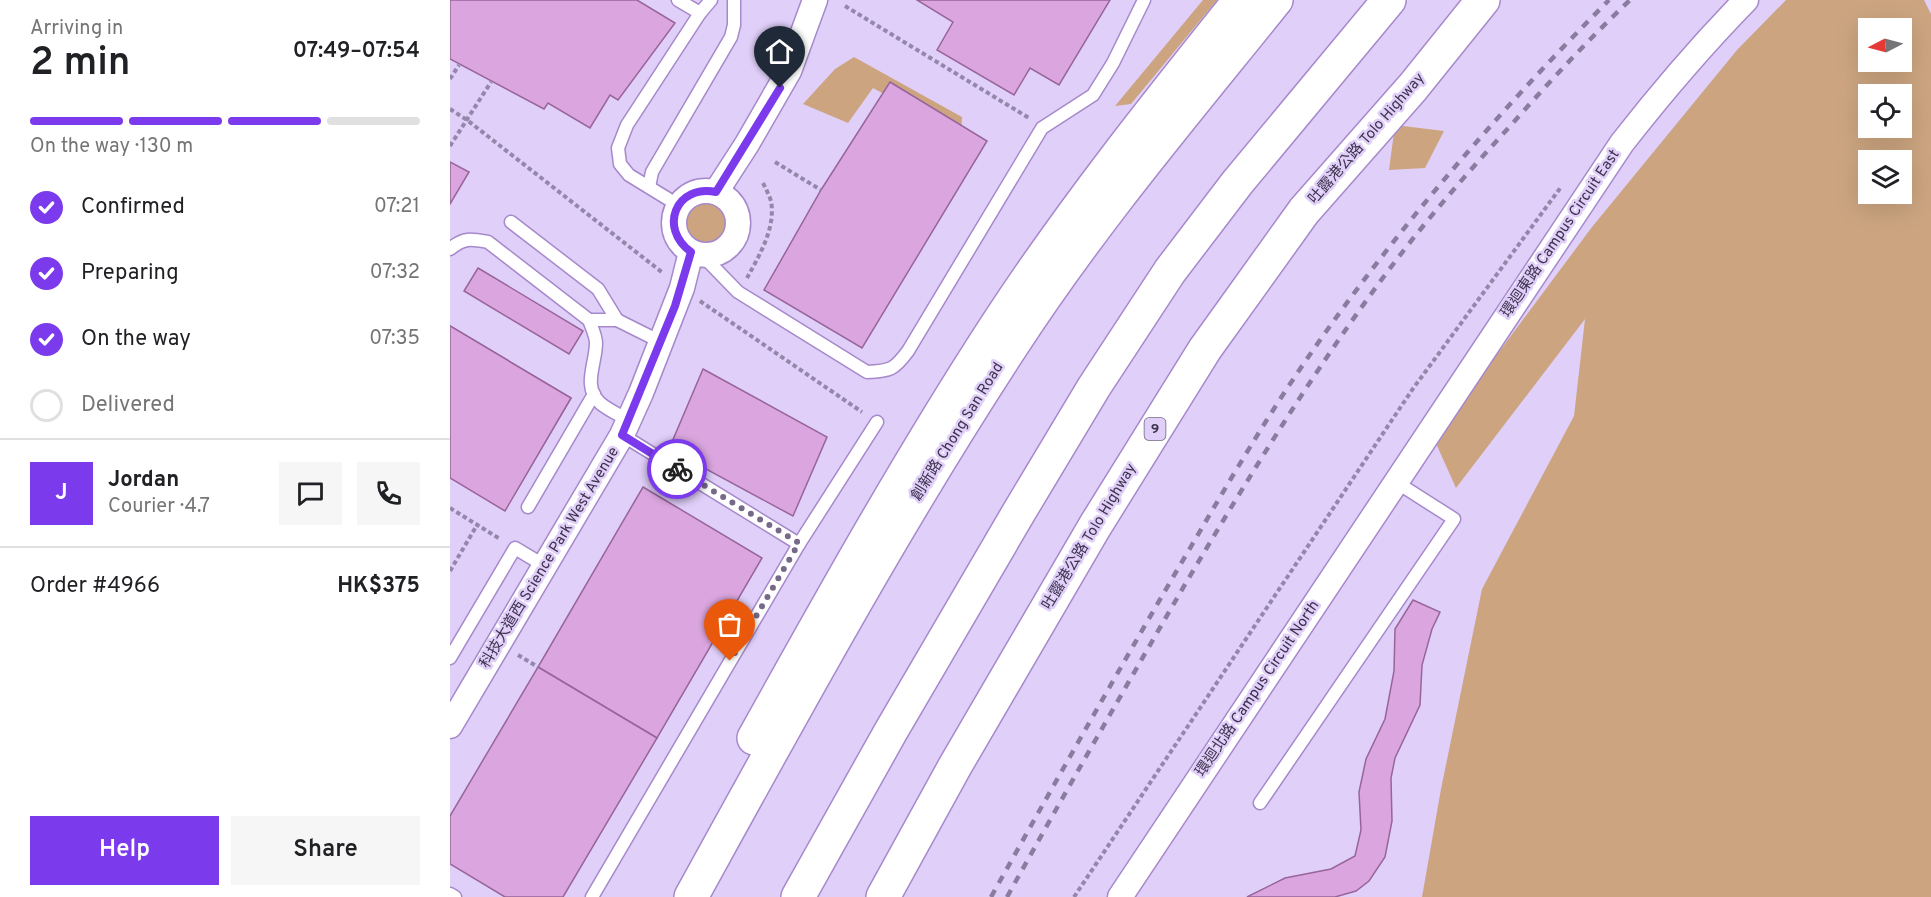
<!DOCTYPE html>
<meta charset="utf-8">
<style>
:root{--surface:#fff;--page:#f6f6f6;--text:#202124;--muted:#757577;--line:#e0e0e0;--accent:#7c3aed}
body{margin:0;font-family:Overpass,"Noto Sans TC",sans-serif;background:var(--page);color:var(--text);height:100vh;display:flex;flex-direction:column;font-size:22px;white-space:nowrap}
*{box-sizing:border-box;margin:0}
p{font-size:20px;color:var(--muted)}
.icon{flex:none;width:33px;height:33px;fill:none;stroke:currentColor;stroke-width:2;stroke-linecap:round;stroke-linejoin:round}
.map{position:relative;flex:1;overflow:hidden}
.panel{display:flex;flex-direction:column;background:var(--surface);width:450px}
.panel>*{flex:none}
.needle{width:39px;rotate:264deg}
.buttons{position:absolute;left:1408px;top:18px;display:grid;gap:12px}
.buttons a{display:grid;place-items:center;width:54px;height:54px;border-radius:0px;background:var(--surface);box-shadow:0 6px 24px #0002;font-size:30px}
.pin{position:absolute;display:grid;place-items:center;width:51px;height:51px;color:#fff;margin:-62px -26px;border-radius:50% 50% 50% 0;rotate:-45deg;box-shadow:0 0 6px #0007}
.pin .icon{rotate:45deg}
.courier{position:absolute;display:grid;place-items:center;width:60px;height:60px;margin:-30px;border:4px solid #7c3aed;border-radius:50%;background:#fff;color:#222;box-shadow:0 2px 8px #0007}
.headline em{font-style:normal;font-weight:600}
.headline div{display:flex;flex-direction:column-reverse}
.headline{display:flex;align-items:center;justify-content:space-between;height:102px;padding:0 30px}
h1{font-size:39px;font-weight:600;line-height:45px}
.bar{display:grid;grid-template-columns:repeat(4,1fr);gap:9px 6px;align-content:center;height:72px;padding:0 30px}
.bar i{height:8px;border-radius:4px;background:var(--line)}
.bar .on{background:var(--accent)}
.bar p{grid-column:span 4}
.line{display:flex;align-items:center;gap:15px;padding:0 30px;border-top:2px solid var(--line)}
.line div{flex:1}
.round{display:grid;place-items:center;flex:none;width:63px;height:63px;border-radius:0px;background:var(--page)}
ol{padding:0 30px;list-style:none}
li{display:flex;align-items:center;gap:18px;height:66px}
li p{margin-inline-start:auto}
li .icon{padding:6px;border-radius:50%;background:var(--accent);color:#fff;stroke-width:4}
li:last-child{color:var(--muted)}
li i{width:33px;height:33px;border:3px solid var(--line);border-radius:50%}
.cta{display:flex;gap:12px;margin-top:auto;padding:12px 30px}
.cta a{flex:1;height:69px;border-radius:0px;background:var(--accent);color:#fff;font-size:24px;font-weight:600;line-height:69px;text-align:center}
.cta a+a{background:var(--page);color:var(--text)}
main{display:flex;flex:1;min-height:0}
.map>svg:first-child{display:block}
.green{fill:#cca580;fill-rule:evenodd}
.building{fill:#dba6df;stroke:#97659b;stroke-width:1.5}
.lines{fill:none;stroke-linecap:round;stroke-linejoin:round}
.service-casing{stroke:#a689cb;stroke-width:15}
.minor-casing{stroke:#a689cb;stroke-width:27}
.secondary-casing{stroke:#a689cb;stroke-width:36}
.motorway-casing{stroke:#a689cb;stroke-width:36}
.path{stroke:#9587aa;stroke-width:4;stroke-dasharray:4.5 3;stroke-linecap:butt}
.service{stroke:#fff;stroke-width:12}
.minor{stroke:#fff;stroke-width:24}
.secondary{stroke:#fff;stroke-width:33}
.motorway{stroke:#fff;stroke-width:33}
.rail{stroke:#8a7c9e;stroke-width:4.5;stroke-dasharray:8 8;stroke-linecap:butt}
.path-bridge{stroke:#9587aa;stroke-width:4;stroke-dasharray:4.5 3;stroke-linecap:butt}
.done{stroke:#776989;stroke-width:6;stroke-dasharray:0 10.8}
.route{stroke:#7c3aed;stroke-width:8}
.labels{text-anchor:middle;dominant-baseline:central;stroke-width:5;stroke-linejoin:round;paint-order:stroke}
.shield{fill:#e0cff9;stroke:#6f6181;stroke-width:1.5}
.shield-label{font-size:14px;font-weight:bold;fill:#3e324d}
.street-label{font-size:15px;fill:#3e324d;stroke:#e0cff9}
</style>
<main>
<section class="panel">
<div class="headline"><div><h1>2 min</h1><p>Arriving in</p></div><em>07:49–07:54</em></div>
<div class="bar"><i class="on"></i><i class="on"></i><i class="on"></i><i></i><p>On the way · 130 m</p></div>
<ol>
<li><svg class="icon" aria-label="check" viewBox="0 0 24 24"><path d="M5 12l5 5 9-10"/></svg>Confirmed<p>07:21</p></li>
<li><svg class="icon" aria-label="check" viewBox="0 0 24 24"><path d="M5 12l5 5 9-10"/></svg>Preparing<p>07:32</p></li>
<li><svg class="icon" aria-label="check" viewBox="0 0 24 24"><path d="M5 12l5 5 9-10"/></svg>On the way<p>07:35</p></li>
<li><i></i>Delivered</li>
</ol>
<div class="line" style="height:108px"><b class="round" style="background:var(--accent);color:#fff">J</b><div><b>Jordan</b><p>Courier · 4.7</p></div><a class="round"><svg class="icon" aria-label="chat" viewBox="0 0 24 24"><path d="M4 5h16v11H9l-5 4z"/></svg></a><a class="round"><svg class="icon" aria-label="phone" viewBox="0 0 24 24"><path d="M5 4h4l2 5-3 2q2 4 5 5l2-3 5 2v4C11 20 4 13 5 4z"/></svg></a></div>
<div class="line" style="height:78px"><div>Order #4966</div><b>HK$375</b></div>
<div class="cta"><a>Help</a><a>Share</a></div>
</section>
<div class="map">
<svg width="1481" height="897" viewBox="0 0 1481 897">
<rect width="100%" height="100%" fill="#e0cff9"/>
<!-- green -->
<g class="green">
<polygon points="753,0 767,0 681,104 665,106"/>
<path d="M1336 0H1474L1481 14V897H972L991 789 1032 589 1124 416 1135 319 1006 488 984 439 1142 227 1287 50ZM1419 28H1452V62H1419ZM1419 94H1452V128H1419ZM1419 160H1452V194H1419Z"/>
<polygon points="404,57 512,117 511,136 423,88 398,123 353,104 385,69"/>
<polygon points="945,125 994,131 975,168 939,170"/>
<circle cx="257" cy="224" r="21"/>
</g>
<!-- building -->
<g class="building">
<polygon points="0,0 187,0 225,23 168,100 160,95 140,128 98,103 94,109 0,59"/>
<polygon points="467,0 660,0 609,85 580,68 564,95 487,50 503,22"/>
<polygon points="440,82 537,141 412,348 314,290 371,190"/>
<polygon points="0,162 19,172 0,204"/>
<polygon points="28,268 133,331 119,354 14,291"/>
<polygon points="0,326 121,398 64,495 0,457"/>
<polygon points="0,326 121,398 55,511 0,478"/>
<polygon points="253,369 377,437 343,516 219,449"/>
<polygon points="193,487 312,558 207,738 88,667"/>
<polygon points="963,600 990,612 982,629 972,665 970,705 945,758 941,778 942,821 935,857 919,881 906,891 885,897 797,897 835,878 881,869 905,856 911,830 909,792 916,759 935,719 944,671 945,629"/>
<polygon points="88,667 207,738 113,897 55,897 0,864 0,816"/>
</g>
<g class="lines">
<defs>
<g id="service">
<polyline points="228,0 250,13"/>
<polyline points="199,187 202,172 281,37 284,25 284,0"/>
<polyline points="228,205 179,175 170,164 168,148 177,125 250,13 261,0"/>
<polyline points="61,222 148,289 167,320"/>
<path d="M0 249C14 237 22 239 38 242L139 320C142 328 146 336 146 343 146 364 132 386 150 403 158 410 170 415 179 421"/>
<path d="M252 255 288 292 417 372C440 371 444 370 458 351L592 128 643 95 663 63 694 0"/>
<polyline points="139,320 167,320 211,342"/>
<polyline points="172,435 349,544"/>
<polyline points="78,507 144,394"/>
<polyline points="0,658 65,548 95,566"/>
<polyline points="810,803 1004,519 946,482"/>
<polyline points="0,894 5,897"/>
<polyline points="142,897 349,544 427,422"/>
</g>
<g id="minor">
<circle cx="256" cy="223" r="32"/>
<polyline points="266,192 297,144 339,71 365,0"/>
<polyline points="0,726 172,435 191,393 232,288 241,252"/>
<path d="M670 897 1172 143C1211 93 1252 45 1296 0"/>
</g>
<g id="secondary">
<path d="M304 738C382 598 460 458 548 323 622 210 705 106 790 0"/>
<path d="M241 897C343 712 445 524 561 347 640 225 735 113 826 0"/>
</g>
<g id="motorway">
<polyline points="348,897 441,731 569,512 644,387 720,271 787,183 939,0"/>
<polyline points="433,897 505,766 645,526 755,349 854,211 963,87 1033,0"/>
</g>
</defs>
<!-- service casing -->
<use href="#service" class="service-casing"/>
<!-- minor casing -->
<use href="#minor" class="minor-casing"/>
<!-- secondary casing -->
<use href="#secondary" class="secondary-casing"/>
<!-- motorway casing -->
<use href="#motorway" class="motorway-casing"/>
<!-- path -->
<g class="path">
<polyline points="395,6 579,118"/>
<polyline points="0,79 9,65"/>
<polyline points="0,109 17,120 213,273"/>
<polyline points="325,162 371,190"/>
<path d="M297 278C309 256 326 228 321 201 319 195 316 189 313 183"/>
<polyline points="250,301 412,412"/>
<polyline points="0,508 50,539"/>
<polyline points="0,571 27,525"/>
<polyline points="68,655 88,667"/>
<polyline points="624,897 962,390 1111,187"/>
</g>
<!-- service -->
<use href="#service" class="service"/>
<!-- minor -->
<use href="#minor" class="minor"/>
<!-- secondary -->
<use href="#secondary" class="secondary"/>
<!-- motorway -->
<use href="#motorway" class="motorway"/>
<!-- rail -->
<g class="rail">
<path d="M541 897C602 788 663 680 726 572 765 506 803 439 846 375 937 240 1044 116 1159 0"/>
<path d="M557 897C616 791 676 686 737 581 800 475 864 370 938 271 976 220 1019 171 1062 124 1100 81 1139 39 1180 0"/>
</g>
<!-- path-bridge -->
<polyline class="path-bridge" points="0,146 41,82"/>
</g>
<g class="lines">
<!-- done -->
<polyline class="done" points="227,469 349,543 280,661"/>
<!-- route -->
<path class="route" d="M227 469 172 435 225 306 241 252C208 228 226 184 266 192L330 88"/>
</g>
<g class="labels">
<!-- shield labels -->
<rect class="shield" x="694.5" y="418" width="21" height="22" rx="4.5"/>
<g class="shield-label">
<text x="705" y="429">9</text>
</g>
<!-- street labels -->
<g class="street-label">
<text transform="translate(917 139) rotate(-49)">吐露港公路 Tolo Highway</text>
<text transform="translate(1111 234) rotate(-56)">環迴東路 Campus Circuit East</text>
<text transform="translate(508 432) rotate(-58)">創新路 Chong San Road</text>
<text transform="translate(640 537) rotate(-59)">吐露港公路 Tolo Highway</text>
<text transform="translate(100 558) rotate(-59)">科技大道西 Science Park West Avenue</text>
<text transform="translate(808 689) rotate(-56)">環迴北路 Campus Circuit North</text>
</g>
</g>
</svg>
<div class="buttons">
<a><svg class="needle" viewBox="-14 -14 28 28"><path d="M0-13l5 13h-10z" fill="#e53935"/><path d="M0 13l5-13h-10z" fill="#757577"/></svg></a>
<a><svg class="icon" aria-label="locate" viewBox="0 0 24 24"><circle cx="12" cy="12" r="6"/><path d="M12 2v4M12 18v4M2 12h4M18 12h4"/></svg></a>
<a><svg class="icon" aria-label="layers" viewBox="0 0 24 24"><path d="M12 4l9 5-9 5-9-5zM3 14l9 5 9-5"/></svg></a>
</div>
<div class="pin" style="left:280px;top:661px;background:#ea580c"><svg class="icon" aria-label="bag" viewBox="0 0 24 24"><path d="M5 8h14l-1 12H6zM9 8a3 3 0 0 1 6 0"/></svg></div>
<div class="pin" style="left:330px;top:88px;background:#1f2937"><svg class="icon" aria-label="home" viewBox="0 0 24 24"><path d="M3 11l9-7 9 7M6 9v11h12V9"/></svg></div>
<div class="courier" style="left:227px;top:469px"><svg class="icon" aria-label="bike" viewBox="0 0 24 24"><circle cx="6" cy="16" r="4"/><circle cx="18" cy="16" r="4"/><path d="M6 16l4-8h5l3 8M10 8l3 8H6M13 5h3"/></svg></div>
</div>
</main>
